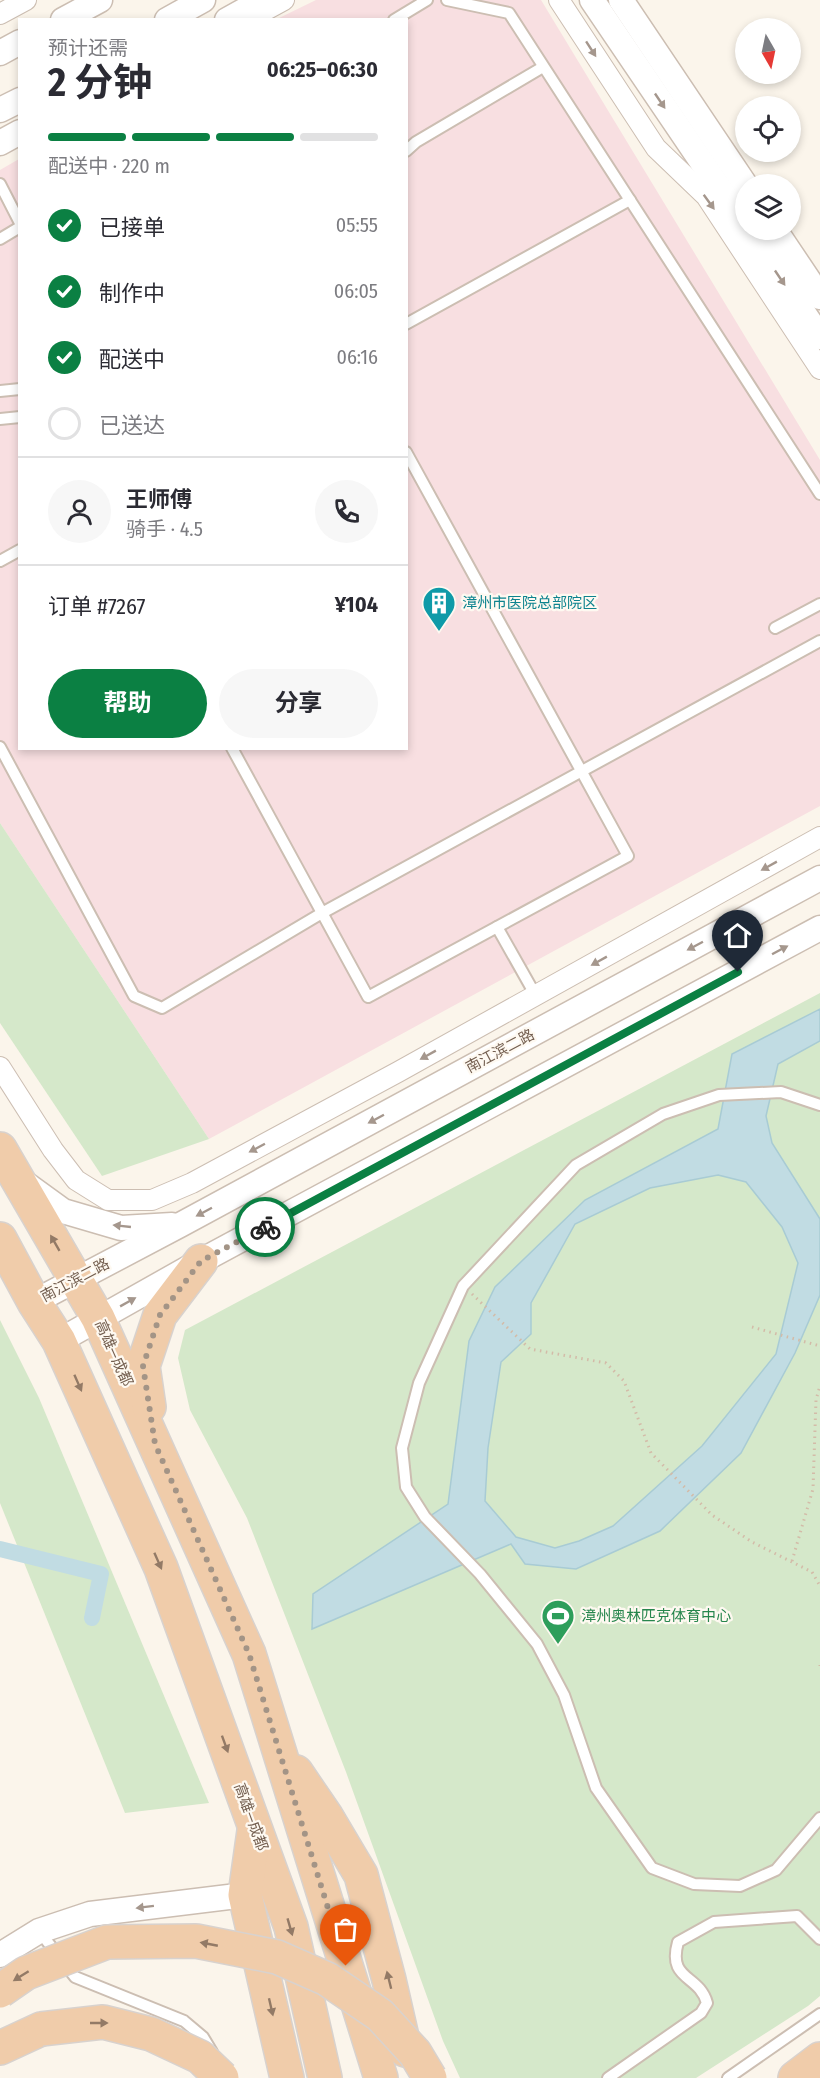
<!DOCTYPE html>
<html lang="zh">
<meta charset="utf-8">
<style>
:root{--surface:#fff;--page:#f7f7f7;--text:#2b2b33;--muted:#7c7c81;--line:#e1e1e2;--accent:#0b8043}
body{margin:0;font-family:"Fira Sans Condensed","Noto Sans SC",sans-serif;background:var(--page);color:var(--text);height:100vh;display:flex;flex-direction:column;font-size:22px;white-space:nowrap}
*{box-sizing:border-box;margin:0}
p{font-size:20px;color:var(--muted)}
.icon{flex:none;width:33px;height:33px;fill:none;stroke:currentColor;stroke-width:2;stroke-linecap:round;stroke-linejoin:round}
.map{position:relative;flex:1;overflow:hidden}
.drawer{position:absolute;left:18px;top:18px;width:390px;height:732px;display:flex;flex-direction:column;background:var(--surface);border-radius:0px;box-shadow:0 3px 9px #0003}
.drawer>*{flex:none}
.needle{width:39px;rotate:171deg}
.controls{position:absolute;left:735px;top:18px;display:grid;gap:12px}
.controls a{display:grid;place-items:center;width:66px;height:66px;border-radius:50%;background:var(--surface);box-shadow:0 3px 9px #0003;font-size:30px}
.pin{position:absolute;display:grid;place-items:center;width:51px;height:51px;color:#fff;margin:-62px -26px;border-radius:50% 50% 50% 0;rotate:-45deg;box-shadow:0 0 6px #0007}
.pin .icon{rotate:45deg}
.courier{position:absolute;display:grid;place-items:center;width:60px;height:60px;margin:-30px;border:4px solid #0b8043;border-radius:50%;background:#fff;color:#222;box-shadow:0 2px 8px #0007}
.overview em{font-style:normal;font-weight:700}
.overview div{display:flex;flex-direction:column-reverse}
.overview{display:flex;align-items:center;justify-content:space-between;height:102px;padding:0 30px}
h1{font-size:39px;font-weight:700;line-height:45px}
.bar{display:grid;grid-template-columns:repeat(4,1fr);gap:9px 6px;align-content:center;height:72px;padding:0 30px}
.bar i{height:8px;border-radius:4px;background:var(--line)}
.bar .active{background:var(--accent)}
.bar p{grid-column:span 4}
.line{display:flex;align-items:center;gap:15px;padding:0 30px;border-top:2px solid var(--line)}
.line div{flex:1}
.round{display:grid;place-items:center;flex:none;width:63px;height:63px;border-radius:32px;background:var(--page)}
ol{padding:0 30px;list-style:none}
li{display:flex;align-items:center;gap:18px;height:66px}
li p{margin-inline-start:auto}
li .icon{padding:6px;border-radius:50%;background:var(--accent);color:#fff;stroke-width:4}
li:last-child{color:var(--muted)}
li i{width:33px;height:33px;border:3px solid var(--line);border-radius:50%}
.primary-button{display:flex;gap:12px;margin-top:auto;padding:12px 30px}
.primary-button a{flex:1;height:69px;border-radius:36px;background:var(--accent);color:#fff;font-size:24px;font-weight:700;line-height:69px;text-align:center}
.primary-button a+a{background:var(--page);color:var(--text)}
.map>svg:first-child{display:block}
.medical{fill:#f8dfe1}
.green{fill:#d5e8ca}
.water{fill:#c1dce3;stroke:#a8cbd4;stroke-width:1.5;fill-rule:evenodd}
.lines{fill:none;stroke-linecap:round;stroke-linejoin:round}
.canal{stroke:#c1dce3;stroke-width:16}
.service-casing{stroke:#ccbeb2;stroke-width:14}
.minor-casing{stroke:#ccbeb2;stroke-width:22}
.tertiary-casing{stroke:#ccbeb2;stroke-width:27}
.trunk-casing{stroke:#d8d2ce;stroke-width:36}
.path{stroke:#d3bba8;stroke-width:3;stroke-dasharray:1.5 4.5;stroke-linecap:butt}
.service{stroke:#fff;stroke-width:10}
.minor{stroke:#fff;stroke-width:20}
.tertiary{stroke:#fff;stroke-width:24}
.trunk{stroke:#f0ccaa;stroke-width:33}
.trunk-bridge-casing{stroke:#d8d2ce;stroke-width:36;stroke-linecap:butt}
.trunk-bridge{stroke:#f0ccaa;stroke-width:33}
.oneway{fill:#a5978d}
.oneway2{fill:#937a66}
.done{stroke:#a39486;stroke-width:6;stroke-dasharray:0 10.8}
.route{stroke:#0b8043;stroke-width:8}
.labels{text-anchor:middle;dominant-baseline:central;stroke-width:4.5;stroke-linejoin:round;paint-order:stroke}
.culture-label{font-size:15px;fill:#0d838f;stroke:#fef9f1;text-anchor:start}
.street-label{font-size:15px;fill:#745f50;stroke:#fef9f1}
.leisure-label{font-size:15px;fill:#27864d;stroke:#fef9f1;text-anchor:start}
</style>
<div class="map">
<svg width="820" height="2078" viewBox="0 0 820 2078">
<rect width="100%" height="100%" fill="#fbf5eb"/>
<!-- medical -->
<polygon class="medical" points="316,0 541,0 820,460 820,806 209,1139 0,823 0,170 19,159 20,748 406,748 406,20 277,19"/>
<!-- green -->
<g class="green">
<polygon points="0,823 209,1139 102,1176 0,1023"/>
<polygon points="820,993 820,1996 808,2006 696,2078 460,2078 443,2041 346,1772 247,1518 190,1410 178,1358 185,1330"/>
<polygon points="0,1320 39,1398 209,1803 125,1813 0,1503"/>
</g>
<!-- water -->
<path class="water" d="M820 1009V1041L778 1064 766 1116 772 1143 820 1219V1295L795 1353 741 1453 660 1531 576 1569 525 1564 511 1544 312 1629 313 1594 448 1504 469 1341 495 1287 585 1200 718 1129 732 1054ZM718 1175 746 1182 782 1227 798 1263 776 1354 702 1446 613 1526 579 1541 555 1548 516 1537 485 1501 488 1448 501 1362 531 1334V1303L575 1224 650 1188Z"/>
<g class="lines">
<!-- canal -->
<polyline class="canal" points="0,1549 101,1574 92,1618"/>
<defs>
<g id="service">
<polyline points="447,0 509,13 820,494"/>
<polyline points="394,20 427,0"/>
<polyline points="406,151 416,142 543,67"/>
<polyline points="0,184 20,223"/>
<polyline points="0,239 20,227"/>
<polyline points="406,324 630,200"/>
<polyline points="0,391 20,389"/>
<polyline points="0,419 20,417"/>
<polyline points="0,561 20,550"/>
<polyline points="775,628 820,604"/>
<polyline points="0,747 134,996 162,1008 322,913 820,641"/>
<polyline points="232,748 368,997 628,856 406,452"/>
<polyline points="497,927 536,996"/>
<polyline points="820,1105 781,1092 719,1095 663,1114 576,1165 463,1286 419,1383 402,1448 406,1487 425,1517 480,1574 537,1644 564,1695 596,1788 652,1868 694,1884 740,1886 776,1870 820,1818"/>
<polyline points="39,1931 75,1977 184,2021 203,2037 212,2052"/>
<path d="M608 2078 701 2013 707 2003C699 1974 667 1981 678 1942L714 1922 797 1916 820 1939"/>
<polyline points="728,2078 820,2014"/>
</g>
<g id="minor">
<polyline points="559,0 656,148 706,196 820,369"/>
<polyline points="0,14 26,0"/>
<polyline points="251,18 284,0"/>
<polyline points="0,1067 53,1150 76,1180 108,1200 152,1200 192,1183 398,1072 820,837"/>
</g>
<g id="tertiary">
<polyline points="592,0 746,227"/>
<polyline points="621,0 746,186"/>
<polyline points="63,20 100,0"/>
<polyline points="167,20 203,0"/>
<polyline points="227,20 263,0"/>
<polyline points="0,53 20,42"/>
<polyline points="0,110 20,100"/>
<polyline points="0,143 20,132"/>
<polyline points="747,230 820,337"/>
<polyline points="775,230 820,297"/>
<polyline points="23,1182 63,1211 121,1228 172,1225"/>
<polyline points="34,1302 180,1225 820,878"/>
<polyline points="59,1341 201,1261 820,928"/>
<polyline points="0,1955 39,1931 90,1914 245,1895"/>
</g>
<g id="trunk">
<polyline points="0,1149 98,1318 249,1654 381,2078"/>
<polyline points="0,1239 34,1302 59,1341 161,1568 291,1927 325,2078"/>
<polyline points="149,1407 143,1366 160,1315 201,1261"/>
<polyline points="296,1772 326,1816 361,1875 389,1980 405,2050"/>
<polyline points="254,1831 245,1895 287,2078"/>
<polyline points="0,2048 41,2029"/>
<polyline points="795,2078 820,2059"/>
</g>
</defs>
<!-- service casing -->
<use href="#service" class="service-casing"/>
<!-- minor casing -->
<use href="#minor" class="minor-casing"/>
<!-- tertiary casing -->
<use href="#tertiary" class="tertiary-casing"/>
<!-- trunk casing -->
<use href="#trunk" class="trunk-casing"/>
<!-- path -->
<g class="path">
<polyline points="472,1294 530,1349 606,1363 624,1381 651,1453 712,1515 752,1542 812,1572 820,1586"/>
<polyline points="752,1327 820,1346"/>
<polyline points="792,1561 813,1489 816,1400 820,1386"/>
<polyline points="820,1665 820,1666"/>
</g>
<!-- service -->
<use href="#service" class="service"/>
<!-- minor -->
<use href="#minor" class="minor"/>
<!-- tertiary -->
<use href="#tertiary" class="tertiary"/>
<!-- trunk -->
<use href="#trunk" class="trunk"/>
<defs>
<g id="trunk-bridge">
<polyline points="0,1991 26,1973 107,1942 196,1941 277,1957 327,1979 380,2015 415,2053 430,2078"/>
<polyline points="41,2029 103,2022 151,2034 200,2057 222,2078"/>
</g>
</defs>
<!-- trunk-bridge casing -->
<use href="#trunk-bridge" class="trunk-bridge-casing"/>
<!-- trunk-bridge -->
<use href="#trunk-bridge" class="trunk-bridge"/>
</g>
<!-- one-way arrows -->
<defs><path id="oneway-solid" d="M-6-.8H1V-3.2L6.5 0L1 3.2V.8H-6Z" transform="scale(1.5)"/></defs>
<g class="oneway">
<use href="#oneway-solid" transform="translate(591 49) rotate(57)"/>
<use href="#oneway-solid" transform="translate(660 101) rotate(56)"/>
<use href="#oneway-solid" transform="translate(709 202) rotate(54)"/>
<use href="#oneway-solid" transform="translate(780 278) rotate(56)"/>
<use href="#oneway-solid" transform="translate(769 866) rotate(151)"/>
<use href="#oneway-solid" transform="translate(695 946) rotate(152)"/>
<use href="#oneway-solid" transform="translate(780 950) rotate(-28)"/>
<use href="#oneway-solid" transform="translate(599 961) rotate(151)"/>
<use href="#oneway-solid" transform="translate(428 1055) rotate(151)"/>
<use href="#oneway-solid" transform="translate(376 1119) rotate(152)"/>
<use href="#oneway-solid" transform="translate(257 1148) rotate(152)"/>
<use href="#oneway-solid" transform="translate(204 1212) rotate(152)"/>
<use href="#oneway-solid" transform="translate(122 1226) rotate(-174)"/>
<use href="#oneway-solid" transform="translate(128 1302) rotate(-29)"/>
<use href="#oneway-solid" transform="translate(145 1907) rotate(173)"/>
</g>
<g class="oneway2">
<use href="#oneway-solid" transform="translate(55 1243) rotate(-120)"/>
<use href="#oneway-solid" transform="translate(78 1383) rotate(66)"/>
<use href="#oneway-solid" transform="translate(158 1561) rotate(66)"/>
<use href="#oneway-solid" transform="translate(225 1744) rotate(70)"/>
<use href="#oneway-solid" transform="translate(290 1927) rotate(74)"/>
<use href="#oneway-solid" transform="translate(209 1944) rotate(-169)"/>
<use href="#oneway-solid" transform="translate(21 1976) rotate(148)"/>
<use href="#oneway-solid" transform="translate(389 1980) rotate(-104)"/>
<use href="#oneway-solid" transform="translate(271 2007) rotate(77)"/>
<use href="#oneway-solid" transform="translate(99 2023)"/>
</g>
<g class="lines">
<!-- done -->
<polyline class="done" points="265,1227 201,1261 160,1315 143,1366 155,1444 249,1654 346,1966"/>
<!-- route -->
<polyline class="route" points="265,1227 738,972"/>
</g>
<!-- icons -->
<defs>
<symbol id="building-pin" viewBox="-11 -11 22 30"><path d="M0 17L-7.5 6A9.5 9.5 0 1 1 7.5 6Z" fill="#0f9aa8" stroke="#fef9f1"/><path d="M-4-6H4V6H1V3H-1V6H-4ZM-2.5-4.3h1.7v1.8h-1.7ZM.8-4.3h1.7v1.8H.8ZM-2.5-1h1.7V.8h-1.7ZM.8-1h1.7V.8H.8Z" fill="#fff"/></symbol>
<symbol id="stadium-pin" viewBox="-11 -11 22 30"><path d="M0 17L-7.5 6A9.5 9.5 0 1 1 7.5 6Z" fill="#2e9e5b" stroke="#fef9f1"/><path d="M0-5a6.5 5 0 1 0 0 10a6.5 5 0 1 0 0-10ZM-3.5-1.8h7v3.6h-7Z" fill="#fff"/></symbol>
</defs>
<g fill-rule="evenodd">
<use href="#building-pin" x="420" y="584" width="38" height="52"/>
<use href="#stadium-pin" x="539" y="1597" width="38" height="52"/>
</g>
<g class="labels">
<!-- culture labels -->
<g class="culture-label">
<text x="462" y="603">漳州市医院总部院区</text>
</g>
<!-- street labels -->
<g class="street-label">
<text transform="translate(500 1051) rotate(-28)">南江滨二路</text>
<text transform="translate(75 1280) rotate(-28)">南江滨二路</text>
<text transform="translate(114 1353) rotate(66)">高雄—成都</text>
<text transform="translate(251 1817) rotate(70)">高雄—成都</text>
</g>
<!-- leisure labels -->
<g class="leisure-label">
<text x="581" y="1616">漳州奥林匹克体育中心</text>
</g>
</g>
</svg>
<div class="controls">
<a><svg class="needle" viewBox="-14 -14 28 28"><path d="M0-13l5 13h-10z" fill="#e53935"/><path d="M0 13l5-13h-10z" fill="#7c7c81"/></svg></a>
<a><svg class="icon" aria-label="locate" viewBox="0 0 24 24"><circle cx="12" cy="12" r="6"/><path d="M12 2v4M12 18v4M2 12h4M18 12h4"/></svg></a>
<a><svg class="icon" aria-label="layers" viewBox="0 0 24 24"><path d="M12 4l9 5-9 5-9-5zM3 14l9 5 9-5"/></svg></a>
</div>
<div class="pin" style="left:346px;top:1966px;background:#ea580c"><svg class="icon" aria-label="bag" viewBox="0 0 24 24"><path d="M5 8h14l-1 12H6zM9 8a3 3 0 0 1 6 0"/></svg></div>
<div class="pin" style="left:738px;top:972px;background:#1f2937"><svg class="icon" aria-label="home" viewBox="0 0 24 24"><path d="M3 11l9-7 9 7M6 9v11h12V9"/></svg></div>
<div class="courier" style="left:265px;top:1227px"><svg class="icon" aria-label="bike" viewBox="0 0 24 24"><circle cx="6" cy="16" r="4"/><circle cx="18" cy="16" r="4"/><path d="M6 16l4-8h5l3 8M10 8l3 8H6M13 5h3"/></svg></div>
<section class="drawer">
<div class="overview"><div><h1>2 分钟</h1><p>预计还需</p></div><em>06:25–06:30</em></div>
<div class="bar"><i class="active"></i><i class="active"></i><i class="active"></i><i></i><p>配送中 · 220 m</p></div>
<ol>
<li><svg class="icon" aria-label="check" viewBox="0 0 24 24"><path d="M5 12l5 5 9-10"/></svg>已接单<p>05:55</p></li>
<li><svg class="icon" aria-label="check" viewBox="0 0 24 24"><path d="M5 12l5 5 9-10"/></svg>制作中<p>06:05</p></li>
<li><svg class="icon" aria-label="check" viewBox="0 0 24 24"><path d="M5 12l5 5 9-10"/></svg>配送中<p>06:16</p></li>
<li><i></i>已送达</li>
</ol>
<div class="line" style="height:108px"><a class="round"><svg class="icon" aria-label="person" viewBox="0 0 24 24"><circle cx="12" cy="8" r="4"/><path d="M4 21q1-7 8-7t8 7"/></svg></a><div><b>王师傅</b><p>骑手 · 4.5</p></div><a class="round"><svg class="icon" aria-label="phone" viewBox="0 0 24 24"><path d="M5 4h4l2 5-3 2q2 4 5 5l2-3 5 2v4C11 20 4 13 5 4z"/></svg></a></div>
<div class="line" style="height:78px"><div>订单 #7267</div><b>¥104</b></div>
<div class="primary-button"><a>帮助</a><a>分享</a></div>
</section>
</div>
